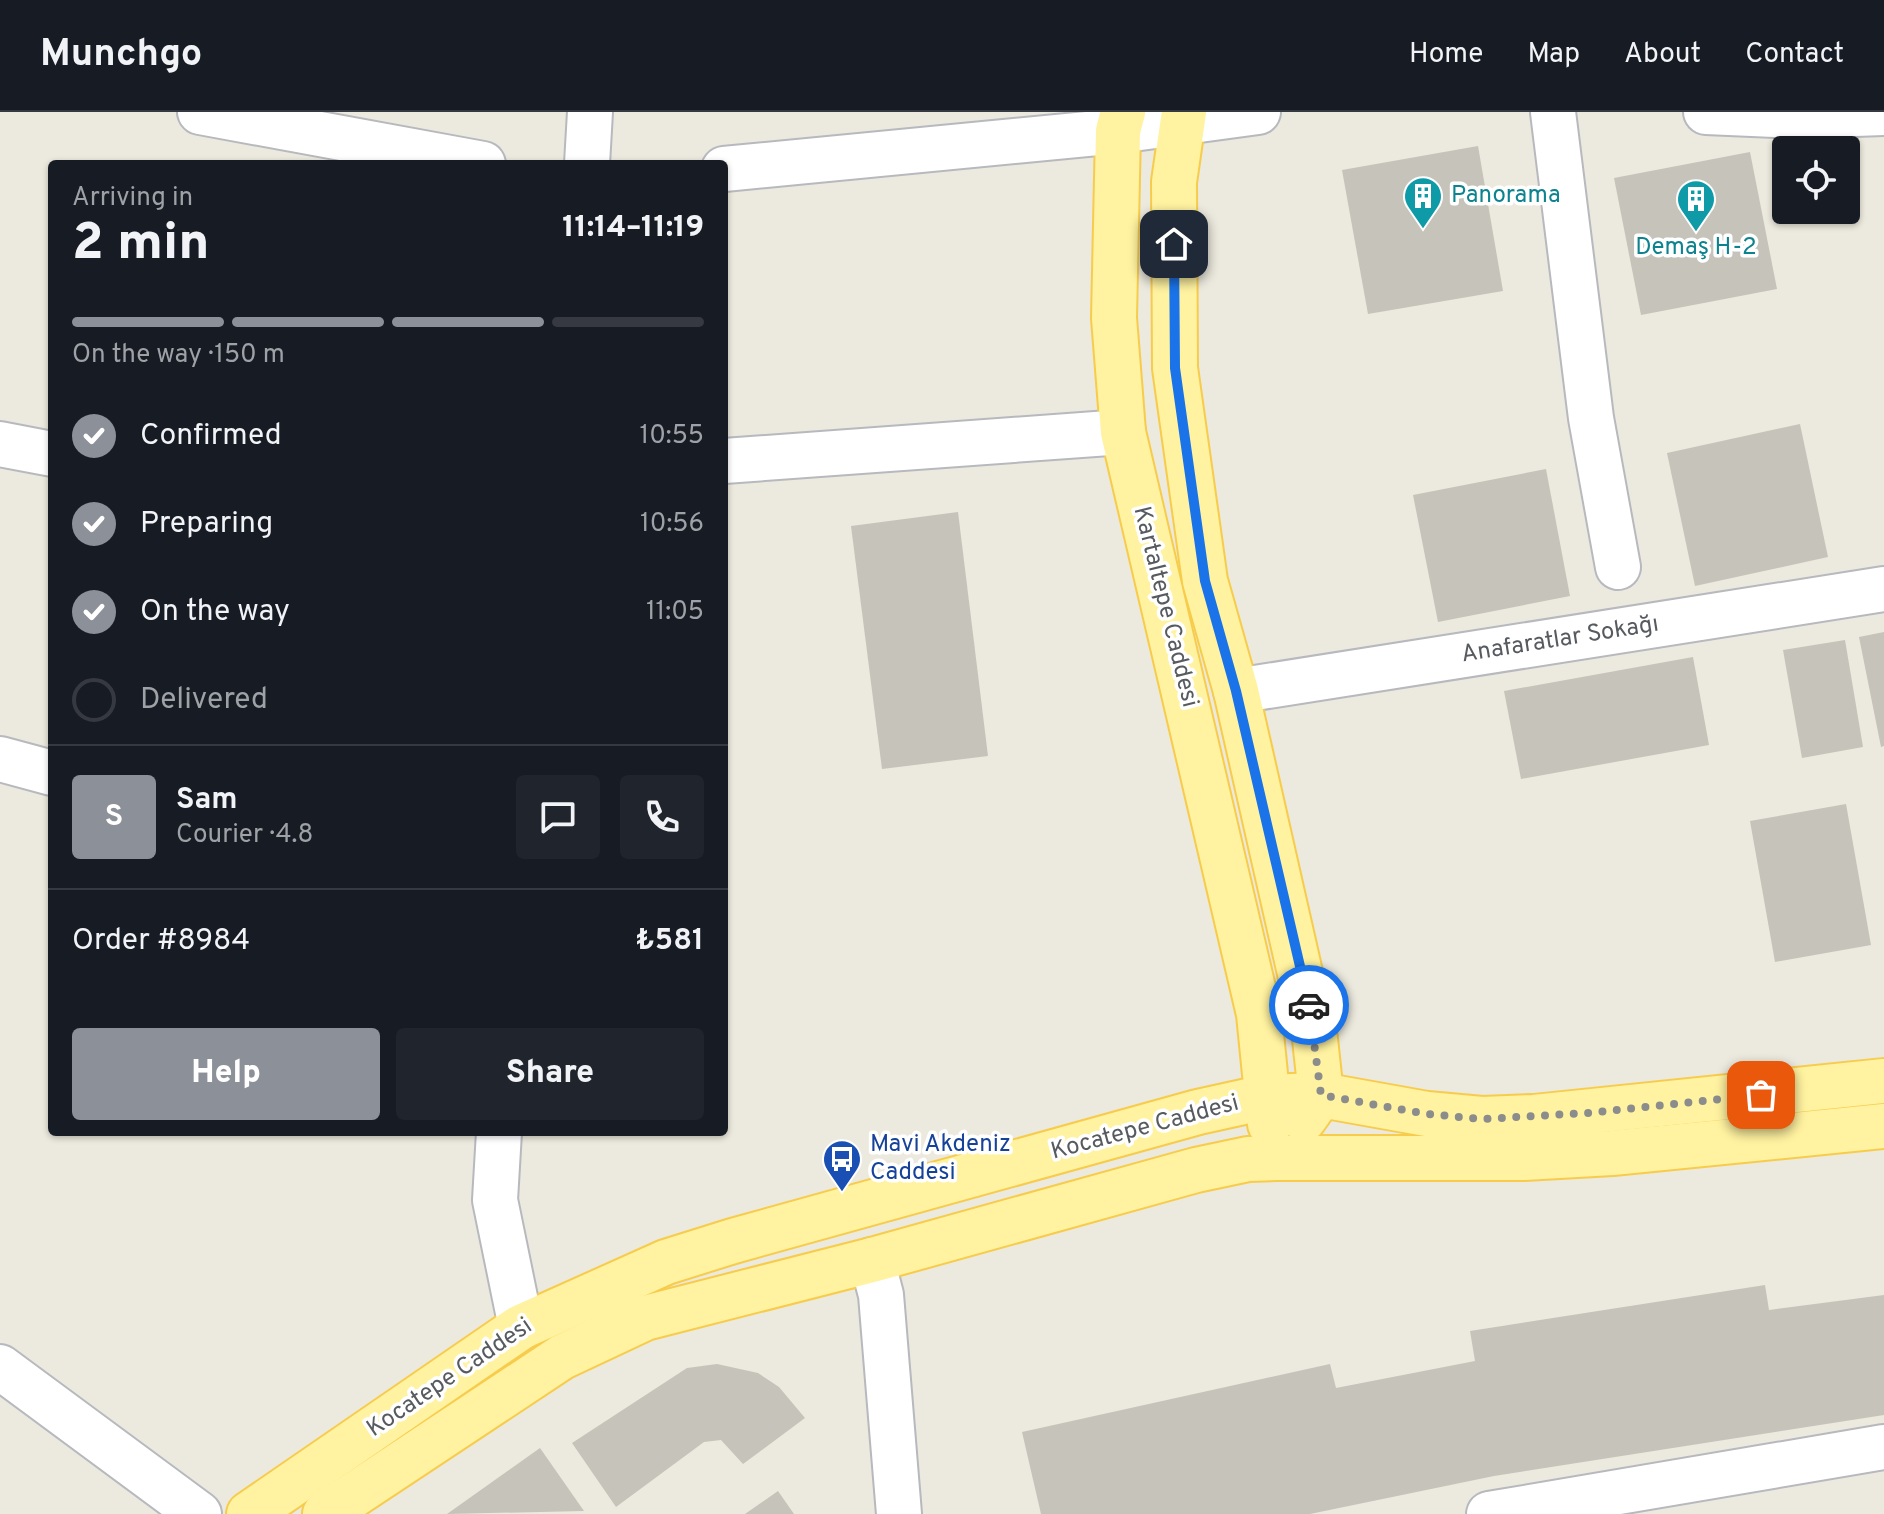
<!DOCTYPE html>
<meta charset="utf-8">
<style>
:root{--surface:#171b24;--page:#20242c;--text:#f1f3f6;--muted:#9ea1a6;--line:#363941;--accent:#8c9099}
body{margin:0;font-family:Overpass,sans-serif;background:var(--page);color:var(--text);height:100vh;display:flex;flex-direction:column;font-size:30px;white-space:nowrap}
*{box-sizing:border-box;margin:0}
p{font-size:26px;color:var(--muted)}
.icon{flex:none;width:44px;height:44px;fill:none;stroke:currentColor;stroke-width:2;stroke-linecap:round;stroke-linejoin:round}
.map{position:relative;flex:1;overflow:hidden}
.drawer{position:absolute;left:48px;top:48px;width:680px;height:976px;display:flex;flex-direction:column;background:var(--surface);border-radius:8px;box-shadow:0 2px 6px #0004}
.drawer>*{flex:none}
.tools{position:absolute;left:1772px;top:24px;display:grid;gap:16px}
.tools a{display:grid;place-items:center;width:88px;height:88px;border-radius:8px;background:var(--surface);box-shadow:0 2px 6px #0004;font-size:40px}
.pin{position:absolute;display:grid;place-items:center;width:68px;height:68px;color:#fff;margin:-34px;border-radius:16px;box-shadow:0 4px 12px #0006}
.courier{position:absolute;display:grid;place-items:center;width:80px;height:80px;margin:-40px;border:6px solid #1a73e8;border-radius:50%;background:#fff;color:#222;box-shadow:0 2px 10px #0007}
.summary em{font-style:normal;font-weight:800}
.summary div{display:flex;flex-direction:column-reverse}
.summary{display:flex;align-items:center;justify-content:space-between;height:136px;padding:0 24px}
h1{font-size:52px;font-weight:800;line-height:60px}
.bar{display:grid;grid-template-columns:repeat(4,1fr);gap:12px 8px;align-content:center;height:96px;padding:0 24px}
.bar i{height:10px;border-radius:6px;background:var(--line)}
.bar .selected{background:var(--accent)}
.bar p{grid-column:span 4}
.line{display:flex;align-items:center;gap:20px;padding:0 24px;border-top:2px solid var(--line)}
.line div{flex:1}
.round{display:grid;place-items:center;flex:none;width:84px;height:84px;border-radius:8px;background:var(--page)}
ol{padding:0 24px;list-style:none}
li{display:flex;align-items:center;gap:24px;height:88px}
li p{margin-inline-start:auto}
li .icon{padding:8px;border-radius:50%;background:var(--accent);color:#fff;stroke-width:4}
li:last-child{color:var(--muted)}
li i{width:44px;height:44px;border:4px solid var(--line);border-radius:50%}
.cta{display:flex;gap:16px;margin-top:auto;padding:16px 24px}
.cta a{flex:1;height:92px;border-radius:8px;background:var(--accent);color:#fff;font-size:32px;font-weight:800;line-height:92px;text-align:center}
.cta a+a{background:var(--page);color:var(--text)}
header{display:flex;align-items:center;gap:48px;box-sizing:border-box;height:112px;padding:0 40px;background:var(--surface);border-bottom:2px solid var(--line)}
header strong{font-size:38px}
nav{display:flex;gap:44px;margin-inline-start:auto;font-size:28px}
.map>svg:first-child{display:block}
.building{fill:#c6c3bb}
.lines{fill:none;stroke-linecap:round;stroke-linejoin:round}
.minor-casing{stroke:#b7b9be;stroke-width:48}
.major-casing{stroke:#f7cc4c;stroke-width:48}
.minor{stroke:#fff;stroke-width:44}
.major{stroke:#fff2a0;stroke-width:44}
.done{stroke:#8b8d8c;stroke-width:8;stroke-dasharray:0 14.4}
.route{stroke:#1a73e8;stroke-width:10}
.labels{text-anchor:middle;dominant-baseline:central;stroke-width:7;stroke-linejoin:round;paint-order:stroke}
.culture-label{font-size:24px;fill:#0d838f;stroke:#fff;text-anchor:start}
.street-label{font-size:24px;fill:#575b60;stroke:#fff}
.transit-label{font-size:24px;fill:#164399;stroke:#fff;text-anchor:start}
</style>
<header>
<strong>Munchgo</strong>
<nav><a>Home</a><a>Map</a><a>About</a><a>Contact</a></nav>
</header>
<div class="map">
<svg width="1884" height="1402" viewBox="0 0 1884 1402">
<rect width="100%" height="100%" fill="#ece9de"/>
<!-- building -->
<g class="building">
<polygon points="1478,34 1503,179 1368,202 1342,58"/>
<polygon points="1750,40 1777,177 1641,203 1614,66"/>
<polygon points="1800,312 1828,445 1695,474 1667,341"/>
<polygon points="1546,357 1570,484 1438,510 1413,383"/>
<polygon points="958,400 988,644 882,657 851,414"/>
<polygon points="1884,520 1884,634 1881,635 1859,525"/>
<polygon points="1845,528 1863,635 1802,646 1783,538"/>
<polygon points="1693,545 1709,633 1521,667 1504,579"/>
<polygon points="1846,692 1871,833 1775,850 1750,709"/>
<polygon points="1765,1173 1769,1198 1884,1183 1884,1303 1494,1364 1310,1402 1041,1402 1022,1320 1330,1252 1336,1276 1475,1249 1470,1219"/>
<polygon points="717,1252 758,1261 779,1275 805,1306 743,1352 721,1328 704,1330 616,1395 572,1331 687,1256"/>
<polygon points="540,1336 584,1399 447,1402"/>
<polygon points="778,1379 794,1402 745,1402"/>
</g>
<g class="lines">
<defs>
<g id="minor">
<polyline points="200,0 483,52"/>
<polyline points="1553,0 1591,306 1618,455"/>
<polyline points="1706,0 1799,4 1884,1"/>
<polyline points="587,52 590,0"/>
<polyline points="724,57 1118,19 1258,0"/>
<polyline points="0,332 52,342"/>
<polyline points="724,349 1123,320"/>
<polyline points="1236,579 1884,477"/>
<polyline points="0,647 52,661"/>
<polyline points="499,1020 495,1088 521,1215"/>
<polyline points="872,1148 881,1183 899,1402"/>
<polyline points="0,1255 199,1402"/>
<polyline points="1489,1402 1884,1335"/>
</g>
<g id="major">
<polyline points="1123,0 1118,19 1114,206 1123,320 1259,902 1270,1012"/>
<polyline points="1184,0 1174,70 1175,256 1205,469 1236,579 1315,927 1321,983 1304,1007"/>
<polyline points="249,1402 521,1215 666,1150 733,1129 1198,1000 1266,985 1321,983 1427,1002 1482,1007 1534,1005 1884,969"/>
<polyline points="325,1402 562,1245 645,1206 872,1148 1196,1058 1248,1047 1276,1046 1524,1046 1612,1041 1884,1014"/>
</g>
</defs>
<!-- minor casing -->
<use href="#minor" class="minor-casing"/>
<!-- major casing -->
<use href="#major" class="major-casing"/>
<!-- minor -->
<use href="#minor" class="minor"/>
<!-- major -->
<use href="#major" class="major"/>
</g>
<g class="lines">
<!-- done -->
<polyline class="done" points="1309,893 1321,983 1427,1002 1482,1007 1588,1001 1761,983"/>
<!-- route -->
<polyline class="route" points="1174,132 1175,256 1205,469 1236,579 1309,893"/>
</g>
<!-- icons -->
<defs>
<symbol id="building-pin" viewBox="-11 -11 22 30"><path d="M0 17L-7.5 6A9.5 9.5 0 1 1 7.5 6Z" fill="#0f9aa8" stroke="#fff"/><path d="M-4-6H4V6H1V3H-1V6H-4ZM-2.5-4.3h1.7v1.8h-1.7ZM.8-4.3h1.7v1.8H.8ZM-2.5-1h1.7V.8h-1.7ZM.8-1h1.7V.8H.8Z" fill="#fff"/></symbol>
<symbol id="bus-pin" viewBox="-11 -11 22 30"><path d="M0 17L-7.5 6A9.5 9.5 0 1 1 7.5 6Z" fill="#1a4fb4" stroke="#fff"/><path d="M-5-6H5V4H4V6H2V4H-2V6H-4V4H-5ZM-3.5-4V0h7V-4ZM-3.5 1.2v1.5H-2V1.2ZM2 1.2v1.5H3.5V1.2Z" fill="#fff"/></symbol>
</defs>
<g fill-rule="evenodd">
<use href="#building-pin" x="1401" y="62" width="44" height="60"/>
<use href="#building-pin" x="1674" y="65" width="44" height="60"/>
<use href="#bus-pin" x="820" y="1025" width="44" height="60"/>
</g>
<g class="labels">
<!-- culture labels -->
<g class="culture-label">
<text x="1451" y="84">Panorama</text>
<text x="1696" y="136" text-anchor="middle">Demaş H-2</text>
</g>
<!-- street labels -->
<g class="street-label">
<text transform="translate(1165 495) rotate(76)">Kartaltepe Caddesi</text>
<text transform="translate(1560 528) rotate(-9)">Anafaratlar Sokağı</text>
<text transform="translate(1145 1016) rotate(-15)">Kocatepe Caddesi</text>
<text transform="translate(450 1266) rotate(-34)">Kocatepe Caddesi</text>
</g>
<!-- transit labels -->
<g class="transit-label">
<text x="870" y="1033">Mavi Akdeniz<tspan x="870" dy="28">Caddesi</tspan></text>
</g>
</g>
</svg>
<div class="tools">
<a><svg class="icon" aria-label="locate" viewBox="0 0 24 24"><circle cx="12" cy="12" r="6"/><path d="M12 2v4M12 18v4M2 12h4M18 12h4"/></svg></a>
</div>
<div class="pin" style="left:1761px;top:983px;background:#ea580c"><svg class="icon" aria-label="bag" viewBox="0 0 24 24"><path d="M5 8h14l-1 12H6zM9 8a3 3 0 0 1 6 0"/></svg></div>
<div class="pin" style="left:1174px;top:132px;background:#1f2937"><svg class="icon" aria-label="home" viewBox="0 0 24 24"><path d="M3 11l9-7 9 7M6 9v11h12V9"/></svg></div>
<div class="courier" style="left:1309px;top:893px"><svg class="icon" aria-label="car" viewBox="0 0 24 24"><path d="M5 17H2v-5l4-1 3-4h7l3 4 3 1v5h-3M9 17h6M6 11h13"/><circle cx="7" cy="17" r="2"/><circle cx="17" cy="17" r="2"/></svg></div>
<section class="drawer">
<div class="summary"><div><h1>2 min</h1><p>Arriving in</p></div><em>11:14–11:19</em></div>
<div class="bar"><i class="selected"></i><i class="selected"></i><i class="selected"></i><i></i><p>On the way · 150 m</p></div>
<ol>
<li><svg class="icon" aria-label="check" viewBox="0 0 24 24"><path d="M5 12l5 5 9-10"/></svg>Confirmed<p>10:55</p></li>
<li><svg class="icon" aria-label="check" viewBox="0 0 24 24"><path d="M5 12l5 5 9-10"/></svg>Preparing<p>10:56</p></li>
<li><svg class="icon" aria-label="check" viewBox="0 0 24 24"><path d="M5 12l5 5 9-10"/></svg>On the way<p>11:05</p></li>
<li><i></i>Delivered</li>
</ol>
<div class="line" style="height:144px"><b class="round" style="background:var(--accent);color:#fff">S</b><div><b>Sam</b><p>Courier · 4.8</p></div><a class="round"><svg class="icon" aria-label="chat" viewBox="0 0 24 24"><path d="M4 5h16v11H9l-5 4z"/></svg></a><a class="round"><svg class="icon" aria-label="phone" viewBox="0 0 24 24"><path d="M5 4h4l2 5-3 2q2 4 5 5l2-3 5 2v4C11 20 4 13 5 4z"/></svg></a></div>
<div class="line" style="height:104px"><div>Order #8984</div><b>₺581</b></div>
<div class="cta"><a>Help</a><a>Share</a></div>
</section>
</div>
